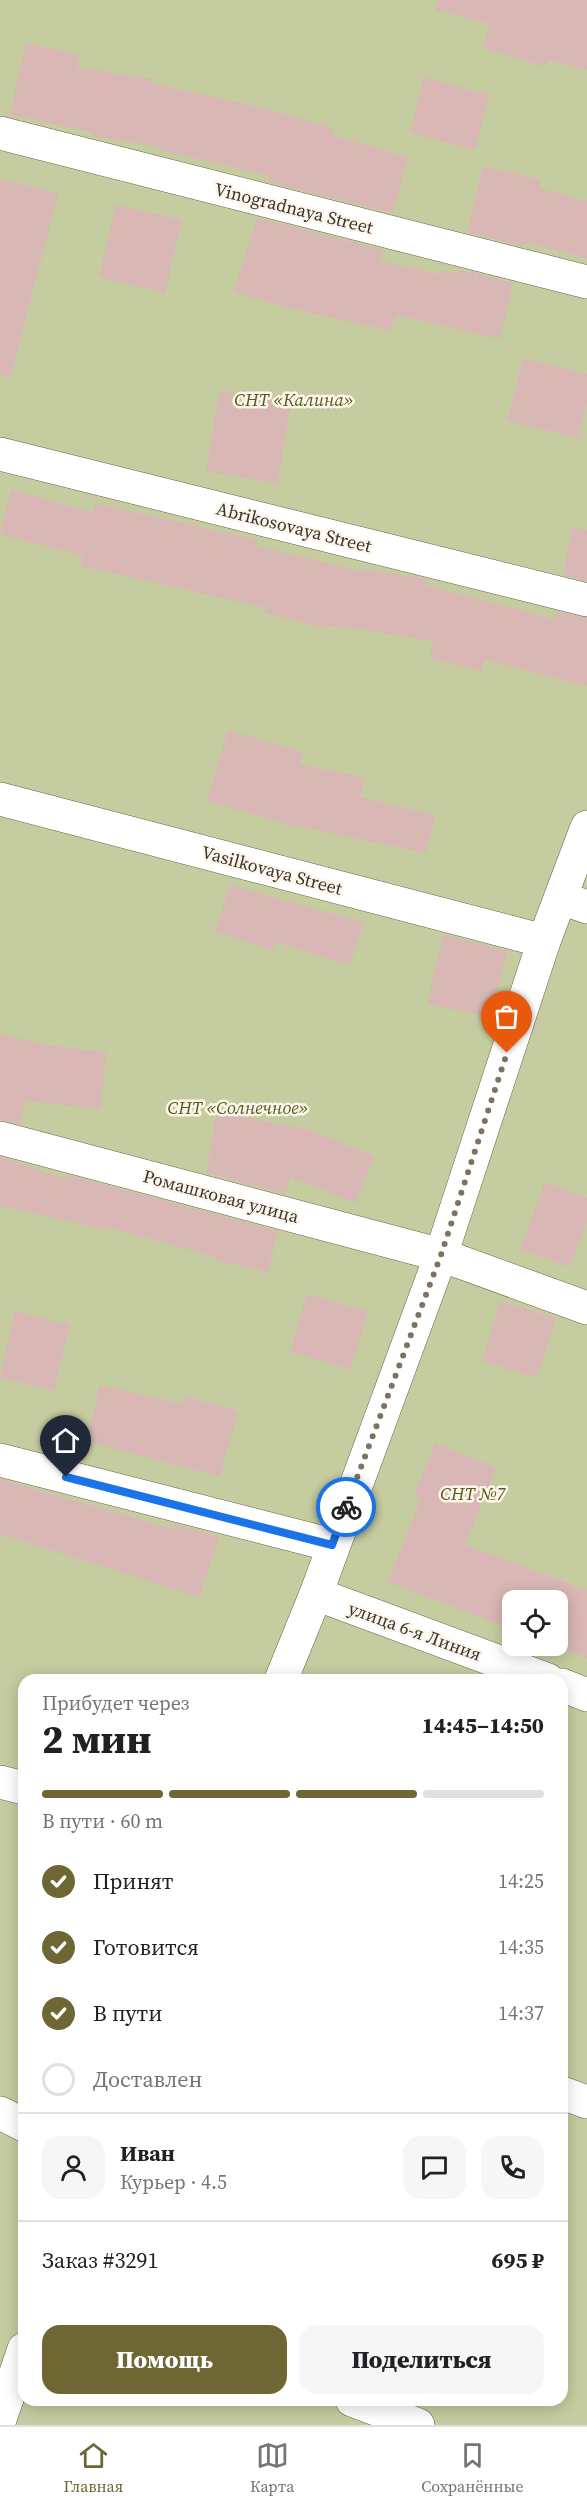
<!DOCTYPE html>
<html lang="ru">
<meta charset="utf-8">
<style>
:root{--surface:#fff;--page:#f6f6f6;--text:#202124;--muted:#757577;--line:#e0e0e0;--accent:#6e6633}
body{margin:0;font-family:"Source Serif 4",serif;background:var(--page);color:var(--text);height:100vh;display:flex;flex-direction:column;font-size:22px;white-space:nowrap}
*{box-sizing:border-box;margin:0}
p{font-size:20px;color:var(--muted)}
.icon{flex:none;width:33px;height:33px;fill:none;stroke:currentColor;stroke-width:2;stroke-linecap:round;stroke-linejoin:round}
.map{position:relative;flex:1;overflow:hidden}
.drawer{position:absolute;left:18px;top:1674px;width:550px;height:732px;display:flex;flex-direction:column;background:var(--surface);border-radius:18px;box-shadow:0 3px 15px #0003}
.drawer>*{flex:none}
.fabs{position:absolute;left:502px;top:1590px;display:grid;gap:12px}
.fabs a{display:grid;place-items:center;width:66px;height:66px;border-radius:12px;background:var(--surface);box-shadow:0 3px 15px #0003;font-size:30px}
.pin{position:absolute;display:grid;place-items:center;width:51px;height:51px;color:#fff;margin:-62px -26px;border-radius:50% 50% 50% 0;rotate:-45deg;box-shadow:0 0 6px #0007}
.pin .icon{rotate:45deg}
.courier{position:absolute;display:grid;place-items:center;width:60px;height:60px;margin:-30px;border:4px solid #1a73e8;border-radius:50%;background:#fff;color:#222;box-shadow:0 2px 8px #0007}
.summary em{font-style:normal;font-weight:800}
.summary div{display:flex;flex-direction:column-reverse}
.summary{display:flex;align-items:center;justify-content:space-between;height:102px;padding:0 24px}
h1{font-size:39px;font-weight:800;line-height:45px}
.bar{display:grid;grid-template-columns:repeat(4,1fr);gap:9px 6px;align-content:center;height:72px;padding:0 24px}
.bar i{height:8px;border-radius:4px;background:var(--line)}
.bar .active{background:var(--accent)}
.bar p{grid-column:span 4}
.line{display:flex;align-items:center;gap:15px;padding:0 24px;border-top:2px solid var(--line)}
.line div{flex:1}
.round{display:grid;place-items:center;flex:none;width:63px;height:63px;border-radius:18px;background:var(--page)}
ol{padding:0 24px;list-style:none}
li{display:flex;align-items:center;gap:18px;height:66px}
li p{margin-inline-start:auto}
li .icon{padding:6px;border-radius:50%;background:var(--accent);color:#fff;stroke-width:4}
li:last-child{color:var(--muted)}
li i{width:33px;height:33px;border:3px solid var(--line);border-radius:50%}
.primary-button{display:flex;gap:12px;margin-top:auto;padding:12px 24px}
.primary-button a{flex:1;height:69px;border-radius:18px;background:var(--accent);color:#fff;font-size:24px;font-weight:800;line-height:69px;text-align:center}
.primary-button a+a{background:var(--page);color:var(--text)}
.tabs{display:flex;justify-content:space-around;align-items:center;height:84px;border-top:2px solid var(--line);background:var(--surface);font-size:16px;color:var(--muted)}
.tabs a{display:grid;justify-items:center;gap:3px}
.tabs .active{color:var(--accent)}
.map>svg:first-child{display:block}
.green{fill:#c5cca0;fill-rule:evenodd}
.building{fill:#d9b7b4}
.lines{fill:none;stroke-linecap:round;stroke-linejoin:round}
.street-casing{stroke:#6f6049;stroke-width:34}
.street{stroke:#fff;stroke-width:33}
.done{stroke:#7e7363;stroke-width:6;stroke-dasharray:0 10.8}
.route{stroke:#1a73e8;stroke-width:8}
.labels{text-anchor:middle;dominant-baseline:central;stroke-width:5;stroke-linejoin:round;paint-order:stroke}
.street-label{font-size:18px;fill:#3b342a;stroke:#fdf6ec}
.park-label{font-size:18px;font-style:italic;fill:#575d19;stroke:#fdf6ec}
</style>
<div class="map">
<svg width="587" height="2425" viewBox="0 0 587 2425">
<rect width="100%" height="100%" fill="#f9e7cd"/>
<!-- green -->
<path class="green" d="M0 0H587V2425H0ZM513 1600H558V1646H513ZM24 1680H562V2400H24Z"/>
<!-- building -->
<g class="building">
<polygon points="437,0 587,0 587,70 548,60 546,67 483,48 490,24 436,10"/>
<polygon points="26,43 79,55 77,67 152,79 151,83 275,111 334,129 332,135 408,157 393,213 268,182 270,176 159,150 159,147 93,136 94,133 10,114"/>
<polygon points="424,77 489,95 475,150 410,133"/>
<polygon points="483,166 541,180 539,188 587,201 587,259 527,242 522,246 467,232"/>
<polygon points="0,179 58,193 11,377 0,376"/>
<polygon points="116,205 182,220 165,293 99,277"/>
<polygon points="257,218 383,250 380,261 440,274 441,270 458,274 459,269 513,283 500,339 395,315 391,331 284,307 234,292"/>
<polygon points="523,358 587,374 587,404 578,438 507,421"/>
<polygon points="220,391 291,404 277,484 206,471"/>
<polygon points="11,490 93,512 95,503 258,540 256,546 361,571 362,569 420,578 426,579 425,585 555,619 556,612 587,618 587,686 484,660 481,671 429,658 434,641 328,625 327,629 264,613 266,608 81,566 83,556 0,534"/>
<polygon points="572,528 587,530 587,581 563,575"/>
<polygon points="228,730 303,752 300,764 365,778 360,797 436,815 426,853 282,823 207,801"/>
<polygon points="230,885 364,922 350,965 276,942 274,950 215,932"/>
<polygon points="444,935 507,951 490,1018 427,1003"/>
<polygon points="0,1034 50,1046 106,1052 101,1109 25,1101 20,1124 0,1120"/>
<polygon points="217,1112 310,1130 374,1156 355,1203 290,1177 286,1194 206,1173"/>
<polygon points="0,1157 66,1179 67,1175 278,1231 268,1272 215,1260 216,1257 107,1227 107,1230 0,1206"/>
<polygon points="545,1182 587,1198 587,1222 570,1267 520,1249"/>
<polygon points="307,1294 368,1311 351,1369 290,1352"/>
<polygon points="500,1301 556,1318 537,1378 482,1361"/>
<polygon points="15,1311 70,1325 54,1391 0,1378"/>
<polygon points="100,1385 181,1404 184,1396 238,1411 220,1477 86,1441"/>
<polygon points="435,1443 496,1468 465,1545 587,1590 587,1658 555,1646 558,1646 558,1600 513,1600 513,1630 388,1582 421,1499 414,1496"/>
<polygon points="0,1479 173,1529 174,1524 219,1537 199,1597 0,1534"/>
</g>
<g class="lines">
<defs>
<g id="street">
<polyline points="0,133 587,282"/>
<polyline points="0,454 587,600"/>
<polyline points="0,799 544,941"/>
<polyline points="561,898 587,907"/>
<polyline points="0,1138 441,1255 587,1308"/>
<polyline points="0,1460 332,1545"/>
<polyline points="316,1594 548,1680"/>
<polyline points="281,1680 316,1594 441,1255 544,941 587,827"/>
<polyline points="562,1685 587,1695"/>
<polyline points="0,1782 24,1788"/>
<polyline points="562,2093 587,2102"/>
<polyline points="0,2113 24,2125"/>
<polyline points="352,2400 418,2425"/>
<polyline points="0,2419 24,2349"/>
</g>
</defs>
<!-- street casing -->
<use href="#street" class="street-casing"/>
<!-- street -->
<use href="#street" class="street"/>
</g>
<g class="lines">
<!-- done -->
<polyline class="done" points="346,1507 441,1255 507,1053"/>
<!-- route -->
<polyline class="route" points="66,1477 332,1545 346,1507"/>
</g>
<g class="labels">
<!-- street labels -->
<g class="street-label">
<text transform="translate(294 208) rotate(14)">Vinogradnaya Street</text>
<text transform="translate(294 527) rotate(14)">Abrikosovaya Street</text>
<text transform="translate(272 870) rotate(15)">Vasilkovaya Street</text>
<text transform="translate(221 1196) rotate(15)">Ромашковая улица</text>
<text transform="translate(415 1631) rotate(20)">улица 6-я Линия</text>
</g>
<!-- park labels -->
<g class="park-label">
<text x="294" y="399">СНТ «Калина»</text>
<text x="238" y="1107">СНТ «Солнечное»</text>
<text x="473" y="1493">СНТ №7</text>
</g>
</g>
</svg>
<div class="fabs">
<a><svg class="icon" aria-label="locate" viewBox="0 0 24 24"><circle cx="12" cy="12" r="6"/><path d="M12 2v4M12 18v4M2 12h4M18 12h4"/></svg></a>
</div>
<div class="pin" style="left:507px;top:1053px;background:#ea580c"><svg class="icon" aria-label="bag" viewBox="0 0 24 24"><path d="M5 8h14l-1 12H6zM9 8a3 3 0 0 1 6 0"/></svg></div>
<div class="pin" style="left:66px;top:1477px;background:#1f2937"><svg class="icon" aria-label="home" viewBox="0 0 24 24"><path d="M3 11l9-7 9 7M6 9v11h12V9"/></svg></div>
<div class="courier" style="left:346px;top:1507px"><svg class="icon" aria-label="bike" viewBox="0 0 24 24"><circle cx="6" cy="16" r="4"/><circle cx="18" cy="16" r="4"/><path d="M6 16l4-8h5l3 8M10 8l3 8H6M13 5h3"/></svg></div>
<section class="drawer">
<div class="summary"><div><h1>2 мин</h1><p>Прибудет через</p></div><em>14:45–14:50</em></div>
<div class="bar"><i class="active"></i><i class="active"></i><i class="active"></i><i></i><p>В пути · 60 m</p></div>
<ol>
<li><svg class="icon" aria-label="check" viewBox="0 0 24 24"><path d="M5 12l5 5 9-10"/></svg>Принят<p>14:25</p></li>
<li><svg class="icon" aria-label="check" viewBox="0 0 24 24"><path d="M5 12l5 5 9-10"/></svg>Готовится<p>14:35</p></li>
<li><svg class="icon" aria-label="check" viewBox="0 0 24 24"><path d="M5 12l5 5 9-10"/></svg>В пути<p>14:37</p></li>
<li><i></i>Доставлен</li>
</ol>
<div class="line" style="height:108px"><a class="round"><svg class="icon" aria-label="person" viewBox="0 0 24 24"><circle cx="12" cy="8" r="4"/><path d="M4 21q1-7 8-7t8 7"/></svg></a><div><b>Иван</b><p>Курьер · 4.5</p></div><a class="round"><svg class="icon" aria-label="chat" viewBox="0 0 24 24"><path d="M4 5h16v11H9l-5 4z"/></svg></a><a class="round"><svg class="icon" aria-label="phone" viewBox="0 0 24 24"><path d="M5 4h4l2 5-3 2q2 4 5 5l2-3 5 2v4C11 20 4 13 5 4z"/></svg></a></div>
<div class="line" style="height:78px"><div>Заказ #3291</div><b>695 ₽</b></div>
<div class="primary-button"><a>Помощь</a><a>Поделиться</a></div>
</section>
</div>
<nav class="tabs">
<a class="active"><svg class="icon" aria-label="home" viewBox="0 0 24 24"><path d="M3 11l9-7 9 7M6 9v11h12V9"/></svg>Главная</a>
<a><svg class="icon" aria-label="map" viewBox="0 0 24 24"><path d="M3 6l6-2 6 2 6-2v14l-6 2-6-2-6 2zM9 4v14M15 6v14"/></svg>Карта</a>
<a><svg class="icon" aria-label="saved" viewBox="0 0 24 24"><path d="M7 4h10v16l-5-4-5 4z"/></svg>Сохранённые</a>
</nav>
